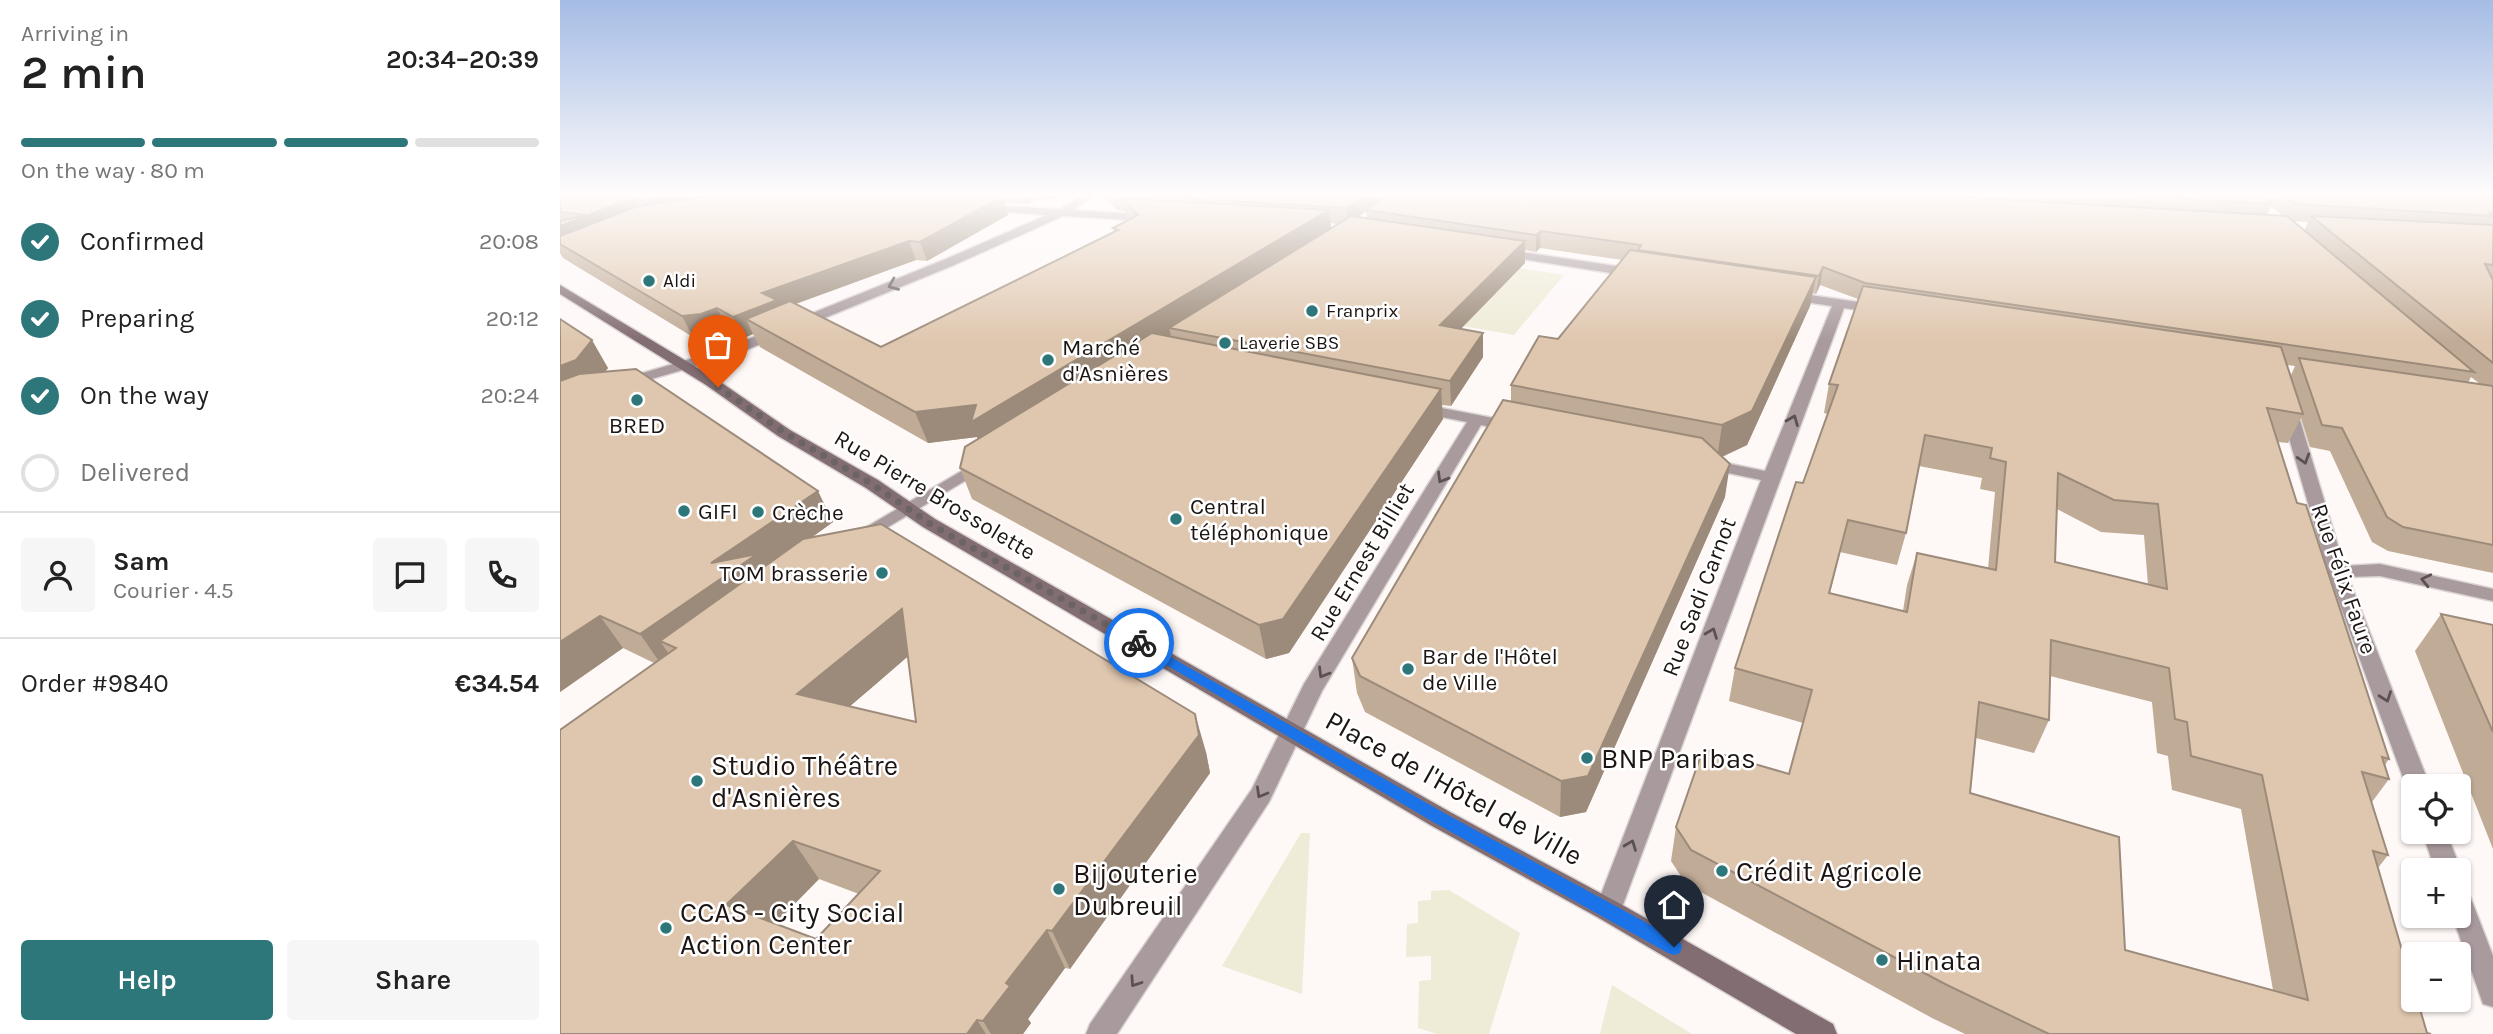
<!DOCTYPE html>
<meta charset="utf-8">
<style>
:root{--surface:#fff;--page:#f6f6f6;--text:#222;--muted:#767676;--line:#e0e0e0;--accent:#2d777b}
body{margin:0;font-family:Karla,sans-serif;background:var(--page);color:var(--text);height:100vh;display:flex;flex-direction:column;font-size:26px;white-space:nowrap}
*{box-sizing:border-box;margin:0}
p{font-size:23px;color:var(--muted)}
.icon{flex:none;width:38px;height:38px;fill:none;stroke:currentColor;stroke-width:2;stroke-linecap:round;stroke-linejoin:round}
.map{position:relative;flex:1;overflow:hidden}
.panel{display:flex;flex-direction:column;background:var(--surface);width:560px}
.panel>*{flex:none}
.buttons{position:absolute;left:1841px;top:774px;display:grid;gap:14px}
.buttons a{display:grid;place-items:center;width:70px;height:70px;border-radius:7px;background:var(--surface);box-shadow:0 2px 5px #0004;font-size:35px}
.pin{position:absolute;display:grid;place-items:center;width:60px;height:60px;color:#fff;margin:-72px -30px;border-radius:50% 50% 50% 0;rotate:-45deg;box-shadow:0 0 7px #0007}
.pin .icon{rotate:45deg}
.courier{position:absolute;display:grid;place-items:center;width:70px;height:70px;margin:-35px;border:5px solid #1a73e8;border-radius:50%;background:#fff;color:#222;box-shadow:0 2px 9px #0007}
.summary em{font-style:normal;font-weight:600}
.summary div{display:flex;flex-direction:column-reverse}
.summary{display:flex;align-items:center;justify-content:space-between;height:119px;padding:0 21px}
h1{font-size:46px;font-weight:600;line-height:52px}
.bar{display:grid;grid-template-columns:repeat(4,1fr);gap:10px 7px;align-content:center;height:84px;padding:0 21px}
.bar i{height:9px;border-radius:5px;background:var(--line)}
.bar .current{background:var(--accent)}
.bar p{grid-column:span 4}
.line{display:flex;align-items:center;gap:18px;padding:0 21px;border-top:2px solid var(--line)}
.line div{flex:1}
.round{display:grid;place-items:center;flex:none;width:74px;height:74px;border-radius:7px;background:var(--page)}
ol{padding:0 21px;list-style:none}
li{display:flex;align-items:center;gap:21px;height:77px}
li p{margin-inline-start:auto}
li .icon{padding:7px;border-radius:50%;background:var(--accent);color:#fff;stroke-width:4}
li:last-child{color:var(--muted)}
li i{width:38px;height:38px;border:4px solid var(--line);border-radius:50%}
.primary-button{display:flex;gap:14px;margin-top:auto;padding:14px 21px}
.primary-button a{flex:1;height:80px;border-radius:7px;background:var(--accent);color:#fff;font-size:28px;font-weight:600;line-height:80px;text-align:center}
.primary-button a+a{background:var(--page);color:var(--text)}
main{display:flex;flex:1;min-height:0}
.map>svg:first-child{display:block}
.green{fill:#eeebd7}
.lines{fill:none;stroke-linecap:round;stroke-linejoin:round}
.minor-casing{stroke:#dad4d3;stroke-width:3}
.secondary-casing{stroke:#dad4d3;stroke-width:3}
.minor{fill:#a99a9e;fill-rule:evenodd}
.secondary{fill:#826d72;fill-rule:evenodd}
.wall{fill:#c0ab96;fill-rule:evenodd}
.shaded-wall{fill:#9c8b7a}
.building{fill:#dfc7af;stroke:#9c8b7a;stroke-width:2;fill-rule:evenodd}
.oneway{stroke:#5c5152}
.route{fill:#1a73e8}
.done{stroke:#6c6463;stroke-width:7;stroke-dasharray:0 12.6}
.poi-dot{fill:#2d777b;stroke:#fff;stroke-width:2.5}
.labels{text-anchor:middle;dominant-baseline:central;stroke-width:5;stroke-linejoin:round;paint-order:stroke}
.far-poi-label{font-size:19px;fill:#1d1513;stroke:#fff;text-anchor:start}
.poi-label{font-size:23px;fill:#1d1513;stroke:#fff;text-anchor:start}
.street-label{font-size:23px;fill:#1d1513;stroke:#fff}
.near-poi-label{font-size:28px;fill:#1d1513;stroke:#fff;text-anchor:start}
.near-street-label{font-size:28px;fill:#1d1513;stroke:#fff}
</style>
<main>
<section class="panel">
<div class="summary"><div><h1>2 min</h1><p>Arriving in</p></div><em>20:34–20:39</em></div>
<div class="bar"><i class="current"></i><i class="current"></i><i class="current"></i><i></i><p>On the way · 80 m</p></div>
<ol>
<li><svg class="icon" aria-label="check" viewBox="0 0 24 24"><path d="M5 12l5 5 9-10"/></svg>Confirmed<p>20:08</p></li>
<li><svg class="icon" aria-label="check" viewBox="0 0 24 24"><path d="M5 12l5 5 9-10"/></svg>Preparing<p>20:12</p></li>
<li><svg class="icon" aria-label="check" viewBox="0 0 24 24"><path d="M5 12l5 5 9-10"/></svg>On the way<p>20:24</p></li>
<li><i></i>Delivered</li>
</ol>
<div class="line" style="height:126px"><a class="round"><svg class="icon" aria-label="person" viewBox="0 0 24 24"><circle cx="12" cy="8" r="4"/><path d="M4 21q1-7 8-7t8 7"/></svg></a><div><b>Sam</b><p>Courier · 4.5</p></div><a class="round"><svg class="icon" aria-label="chat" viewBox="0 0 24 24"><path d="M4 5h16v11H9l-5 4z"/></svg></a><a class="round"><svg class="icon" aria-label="phone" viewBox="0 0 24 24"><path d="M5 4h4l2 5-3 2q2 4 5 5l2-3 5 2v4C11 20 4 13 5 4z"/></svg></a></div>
<div class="line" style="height:91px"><div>Order #9840</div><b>€34.54</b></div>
<div class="primary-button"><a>Help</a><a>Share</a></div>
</section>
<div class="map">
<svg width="1933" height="1034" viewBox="0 0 1933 1034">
<rect width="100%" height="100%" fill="#fef8f7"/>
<!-- green -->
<g class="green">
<polygon points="960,268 1004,275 954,335 813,310"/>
<polygon points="741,833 750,833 742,994 662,966"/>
<polygon points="889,890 960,933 929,1034 877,1034 858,1028 859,981 871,980 871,956 846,957 847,924 858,923 858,901 871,900 871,891"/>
<polygon points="1052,985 1132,1034 1040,1034"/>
</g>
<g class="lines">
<defs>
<g id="minor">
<polygon points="34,196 86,197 95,205 90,219 85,222 80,219 85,205 83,203"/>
<polygon points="521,196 534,196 513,210 590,215 595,218 590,221 503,216 394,265 174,355 64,387 57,383 59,380 164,349 386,259 487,215 422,210 417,207 418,205 500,209"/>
<polygon points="941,249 1076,269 1082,273 1076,277 937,255 935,253"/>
<polygon points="1229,292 1319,305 1325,309 1319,313 1284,308 1061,910 1057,918 1048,922 1039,918 1035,910 1201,480 1140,467 1138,464 1146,459 1205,471 1272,306 1225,299 1225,293"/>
<polygon points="1728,402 1736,407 1784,566 1820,564 1933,589 1933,601 1820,576 1788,577 1870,786 1853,786 1853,794 1846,786 1768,572 1720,407"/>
<polygon points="861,404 954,422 962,427 954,432 921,425 762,691 709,802 557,1034 526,1034 530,1024 692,789 744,684 907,422 856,412 853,409"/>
<polygon points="422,459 430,464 428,467 308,539 302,541 293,535"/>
<polygon points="1862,831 1886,831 1901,870 1899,874 1899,870 1875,870"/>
<polygon points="1899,887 1908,891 1933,956 1933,1007 1923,1004 1892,915 1899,915"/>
</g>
<polygon id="secondary" points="0,285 156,379 230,430 318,480 375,519 890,812 1057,902 1273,1024 1277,1034 1236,1034 1039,918 872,826 363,527 306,488 218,436 146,385 0,294"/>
</defs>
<!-- minor casing -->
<use href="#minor" class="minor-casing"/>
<!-- secondary casing -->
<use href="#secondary" class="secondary-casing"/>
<!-- minor -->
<use href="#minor" class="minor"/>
<!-- secondary -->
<use href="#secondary" class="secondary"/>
</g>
<!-- wall -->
<g class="wall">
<path d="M0 196H76L81 206 92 204 88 196H502L498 199 475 200 467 204 444 203 448 215 367 261 356 260 236 304 321 347 554 232 553 228 568 221 565 211 557 210 542 196H1933V573L1828 551 1812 542 1770 451 1750 447 1741 418 1728 443 1718 442 1737 503 1829 759 1825 765 1829 779 1812 802 1828 855 1818 868 1867 1033 1871 1034H1405L1372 1018 1126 884 1111 861 1116 827 1229 774 1243 723 1169 701 1175 668 1243 483 1268 414 1264 413 1269 384 1298 299 1260 285 1256 294 1253 293 1250 306 1187 445 1162 457 1165 497 1026 812 1000 817 805 712 797 693 792 658 951 401V385L998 339 1062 260 980 248 976 252 965 250V263L901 329 923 357 891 406 882 405 883 419 729 653 706 659 412 499 400 468 418 440 417 437 368 443 200 347 193 334 184 338 168 329 152 335 133 337 3 258 0 253ZM1711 206 1723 216 1707 215ZM806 211 807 218 799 217ZM1732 221 1748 222 1744 231ZM770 223 778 224 771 228ZM1727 365 1735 366 1731 375ZM1911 377 1920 384 1908 383ZM1359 466 1422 478 1420 489 1435 492 1428 569 1357 553 1347 585 1343 611 1270 593 1280 552 1337 565 1346 533ZM1497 509 1541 532 1584 535 1588 585 1495 562ZM1490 676 1592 702 1597 753 1608 756 1612 790 1681 809 1713 990 1565 950 1410 793 1416 738 1474 753 1489 720Z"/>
<path d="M0 319 48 368 45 372 273 522 251 538 646 752 650 773 510 969 505 968 468 1019 471 1023 463 1034H0L94 663 63 648 0 692ZM348 656 356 722 290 706 315 685ZM259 879 299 894 256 939 215 924Z"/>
<polygon points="1881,614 1933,625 1933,849 1855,651"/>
</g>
<!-- shaded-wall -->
<g class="shaded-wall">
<polygon points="71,196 76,196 81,207 0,244 0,226"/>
<polygon points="88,196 204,196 96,212"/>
<polygon points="464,196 474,196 475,200 467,204"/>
<polygon points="804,196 827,196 788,224 787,208"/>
<polygon points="442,197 448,215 367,261 360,242"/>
<polygon points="769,210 772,235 609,328 611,335 423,453 417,437 368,443 355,412"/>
<polygon points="981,231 980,248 976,252 976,235"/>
<polygon points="349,241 356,260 221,309 186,319 193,334 184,338 173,317 202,293"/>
<polygon points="965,241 965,263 881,349 880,325"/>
<polygon points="1263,267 1260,285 1256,294 1259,276"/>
<polygon points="1256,277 1250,306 1187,445 1157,459 1162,425"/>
<polygon points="157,308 168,329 152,335 133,337 122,316"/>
<polygon points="923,333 923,357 891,406 890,381"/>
<polygon points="32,340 48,368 33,388 0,402 0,366"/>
<polygon points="881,389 883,419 729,653 706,659 699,625"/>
<polygon points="1170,464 1165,497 1026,812 1000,817 1001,781"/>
<polygon points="258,491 273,522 206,570 100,641 113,660 103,667 80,634 151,563"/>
<polygon points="342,609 360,646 260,732 237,694"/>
<polygon points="40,616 63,648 0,692 0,642"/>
<polygon points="635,714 646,752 650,773 510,969 492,931"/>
<polygon points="233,841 259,879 196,943 166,905"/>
<polygon points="487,930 505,968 468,1019 471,1023 463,1034 431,1034 423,1021 446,983"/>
<polygon points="417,1020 426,1034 407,1034"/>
</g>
<!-- building -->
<g class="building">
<polygon points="0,196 71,196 70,199 0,226 0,221 26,215 0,212"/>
<polygon points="152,196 430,196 442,197 360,242 349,241 202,293 217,300 173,317 157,308 141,314 122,316 0,244 0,236 78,206"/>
<polygon points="588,196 804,196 787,208"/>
<polygon points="826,196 1380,196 1727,216 1914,372 1305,283 1263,267 1259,276 1078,250 1081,245 981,231 976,235 806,210"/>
<polygon points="1580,196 1704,196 1712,204"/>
<polygon points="1725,196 1933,196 1933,213 1929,212 1933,216 1735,204"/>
<polygon points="562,198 769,210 411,422 416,405 355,412 186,319 230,301 321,347 558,230 553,228 578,215"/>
<polygon points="791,216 965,241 880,325 923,333 890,381 609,328"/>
<polygon points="1751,216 1933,225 1933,265 1925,264 1933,280 1933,363"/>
<polygon points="1070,250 1256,277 1192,411 1162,425 951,385 979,336 998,339"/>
<path d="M1303 286 1721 347 1743 414 1707 408 1737 503 1746 505 1829 759 1822 757 1829 779 1802 772 1828 855 1813 851 1853 988V999H1857L1867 1033 1871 1034H1489L1387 985 1131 850 1116 827 1143 749 1229 774 1252 690 1175 668 1236 482 1243 483 1278 385 1269 384ZM1365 435 1432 448 1430 458 1446 462 1436 570 1357 553 1347 612 1269 593 1288 520 1346 533ZM1498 473 1554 500 1598 504 1607 589 1495 562ZM1491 640 1609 668 1615 719 1627 722 1631 756 1702 775 1748 1000 1565 950 1559 837 1410 793 1419 702 1489 720Z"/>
<polygon points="0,319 32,340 16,360 0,366"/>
<polygon points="592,333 881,389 723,619 699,625 400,468 405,447"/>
<polygon points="1739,358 1933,386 1933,545 1843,527 1827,517 1782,428 1762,425"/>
<polygon points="76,369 258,491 151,563 197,554 80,634 40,616 0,642 0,381 19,374"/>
<polygon points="943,400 1142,438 1170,464 1028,776 1001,781 800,676 792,658"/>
<path d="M321 524 635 714 639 735 492 931 487 930 446 983 450 986 423 1021 417 1020 407 1034H0V730L116 648 100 641 243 539ZM342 609 356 722 237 694ZM233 841 320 871 256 939 166 905Z"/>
<polygon points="1881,614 1933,625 1933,732"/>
</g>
<!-- one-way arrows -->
<defs><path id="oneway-chevron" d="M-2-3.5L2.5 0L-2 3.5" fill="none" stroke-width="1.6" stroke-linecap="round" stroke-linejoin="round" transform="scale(1.75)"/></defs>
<g class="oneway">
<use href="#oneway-chevron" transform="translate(333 285) rotate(158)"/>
<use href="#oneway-chevron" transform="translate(1233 420) rotate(-68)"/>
<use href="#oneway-chevron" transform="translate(1744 459) rotate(73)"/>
<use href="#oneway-chevron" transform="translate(882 478) rotate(121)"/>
<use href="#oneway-chevron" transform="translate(1866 580) rotate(-167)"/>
<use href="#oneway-chevron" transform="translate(1152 633) rotate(-69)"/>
<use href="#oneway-chevron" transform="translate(763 673) rotate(121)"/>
<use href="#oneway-chevron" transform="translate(1826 697) rotate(70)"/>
<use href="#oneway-chevron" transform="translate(701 793) rotate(120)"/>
<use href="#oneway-chevron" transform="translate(1071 845) rotate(-69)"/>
<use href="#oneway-chevron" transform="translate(575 982) rotate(124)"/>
</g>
<!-- sky -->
<linearGradient id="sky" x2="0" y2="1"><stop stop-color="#a5bce5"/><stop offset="0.57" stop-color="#fffcfb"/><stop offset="1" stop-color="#fffcfb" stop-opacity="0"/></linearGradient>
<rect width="1933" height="341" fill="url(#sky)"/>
<!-- route -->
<polygon class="route" points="579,639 886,814 1120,941 1122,947 1120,953 1114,955 1108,953 875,823 574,646 572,643"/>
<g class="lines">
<!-- done -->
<polyline class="done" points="158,387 225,433 312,484 369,523 579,643"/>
</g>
<!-- markers -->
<g class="poi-dot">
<circle cx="89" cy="281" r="7"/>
<circle cx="752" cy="311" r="7"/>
<circle cx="665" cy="343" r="7"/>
<circle cx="488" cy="360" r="7"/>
<circle cx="77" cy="400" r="7"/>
<circle cx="124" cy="511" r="7"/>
<circle cx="198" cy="512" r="7"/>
<circle cx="616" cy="519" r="7"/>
<circle cx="322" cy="573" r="7"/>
<circle cx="848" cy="669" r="7"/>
<circle cx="1027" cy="758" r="7"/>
<circle cx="137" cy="781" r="7"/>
<circle cx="1162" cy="871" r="7"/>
<circle cx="499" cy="889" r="7"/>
<circle cx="106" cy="928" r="7"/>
<circle cx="1322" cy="960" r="7"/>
</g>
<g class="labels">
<!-- far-poi labels -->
<g class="far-poi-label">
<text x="103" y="281">Aldi</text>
<text x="766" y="311">Franprix</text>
<text x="679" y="343">Laverie SBS</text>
</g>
<!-- poi labels -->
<g class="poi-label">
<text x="502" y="347">Marché<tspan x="502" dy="26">d'Asnières</tspan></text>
<text x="77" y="425" text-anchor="middle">BRED</text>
<text x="630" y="506">Central<tspan x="630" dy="26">téléphonique</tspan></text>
<text x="138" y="511">GIFI</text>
<text x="212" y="512">Crèche</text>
<text x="308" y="573" text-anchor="end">TOM brasserie</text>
<text x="862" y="656">Bar de l'Hôtel<tspan x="862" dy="26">de Ville</tspan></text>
</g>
<!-- street labels -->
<g class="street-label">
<text transform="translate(375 495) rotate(31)">Rue Pierre Brossolette</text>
<text transform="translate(802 562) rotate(-59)">Rue Ernest Billiet</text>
<text transform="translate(1784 579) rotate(71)">Rue Félix Faure</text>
<text transform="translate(1139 597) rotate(-69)">Rue Sadi Carnot</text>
</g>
<!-- near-poi labels -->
<g class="near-poi-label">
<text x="1041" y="758">BNP Paribas</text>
<text x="151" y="765">Studio Théâtre<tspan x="151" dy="32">d'Asnières</tspan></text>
<text x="1176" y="871">Crédit Agricole</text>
<text x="513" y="873">Bijouterie<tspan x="513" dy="32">Dubreuil</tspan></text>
<text x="120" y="912">CCAS - City Social<tspan x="120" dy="32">Action Center</tspan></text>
<text x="1336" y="960">Hinata</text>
</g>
<!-- near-street labels -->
<g class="near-street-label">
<text transform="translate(894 788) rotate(29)">Place de l'Hôtel de Ville</text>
</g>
</g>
</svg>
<div class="buttons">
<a><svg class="icon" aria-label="locate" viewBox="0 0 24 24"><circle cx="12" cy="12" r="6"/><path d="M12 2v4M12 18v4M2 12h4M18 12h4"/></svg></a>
<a>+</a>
<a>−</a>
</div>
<div class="pin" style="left:158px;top:387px;background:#ea580c"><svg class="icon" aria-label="bag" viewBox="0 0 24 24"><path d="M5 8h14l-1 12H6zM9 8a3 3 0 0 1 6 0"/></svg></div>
<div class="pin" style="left:1114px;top:947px;background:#1f2937"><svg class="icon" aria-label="home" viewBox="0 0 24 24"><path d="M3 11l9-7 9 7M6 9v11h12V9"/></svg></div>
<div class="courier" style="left:579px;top:643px"><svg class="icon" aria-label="bike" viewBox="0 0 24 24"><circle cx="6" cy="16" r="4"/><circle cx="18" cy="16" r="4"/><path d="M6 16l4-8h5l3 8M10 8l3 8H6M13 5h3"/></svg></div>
</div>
</main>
